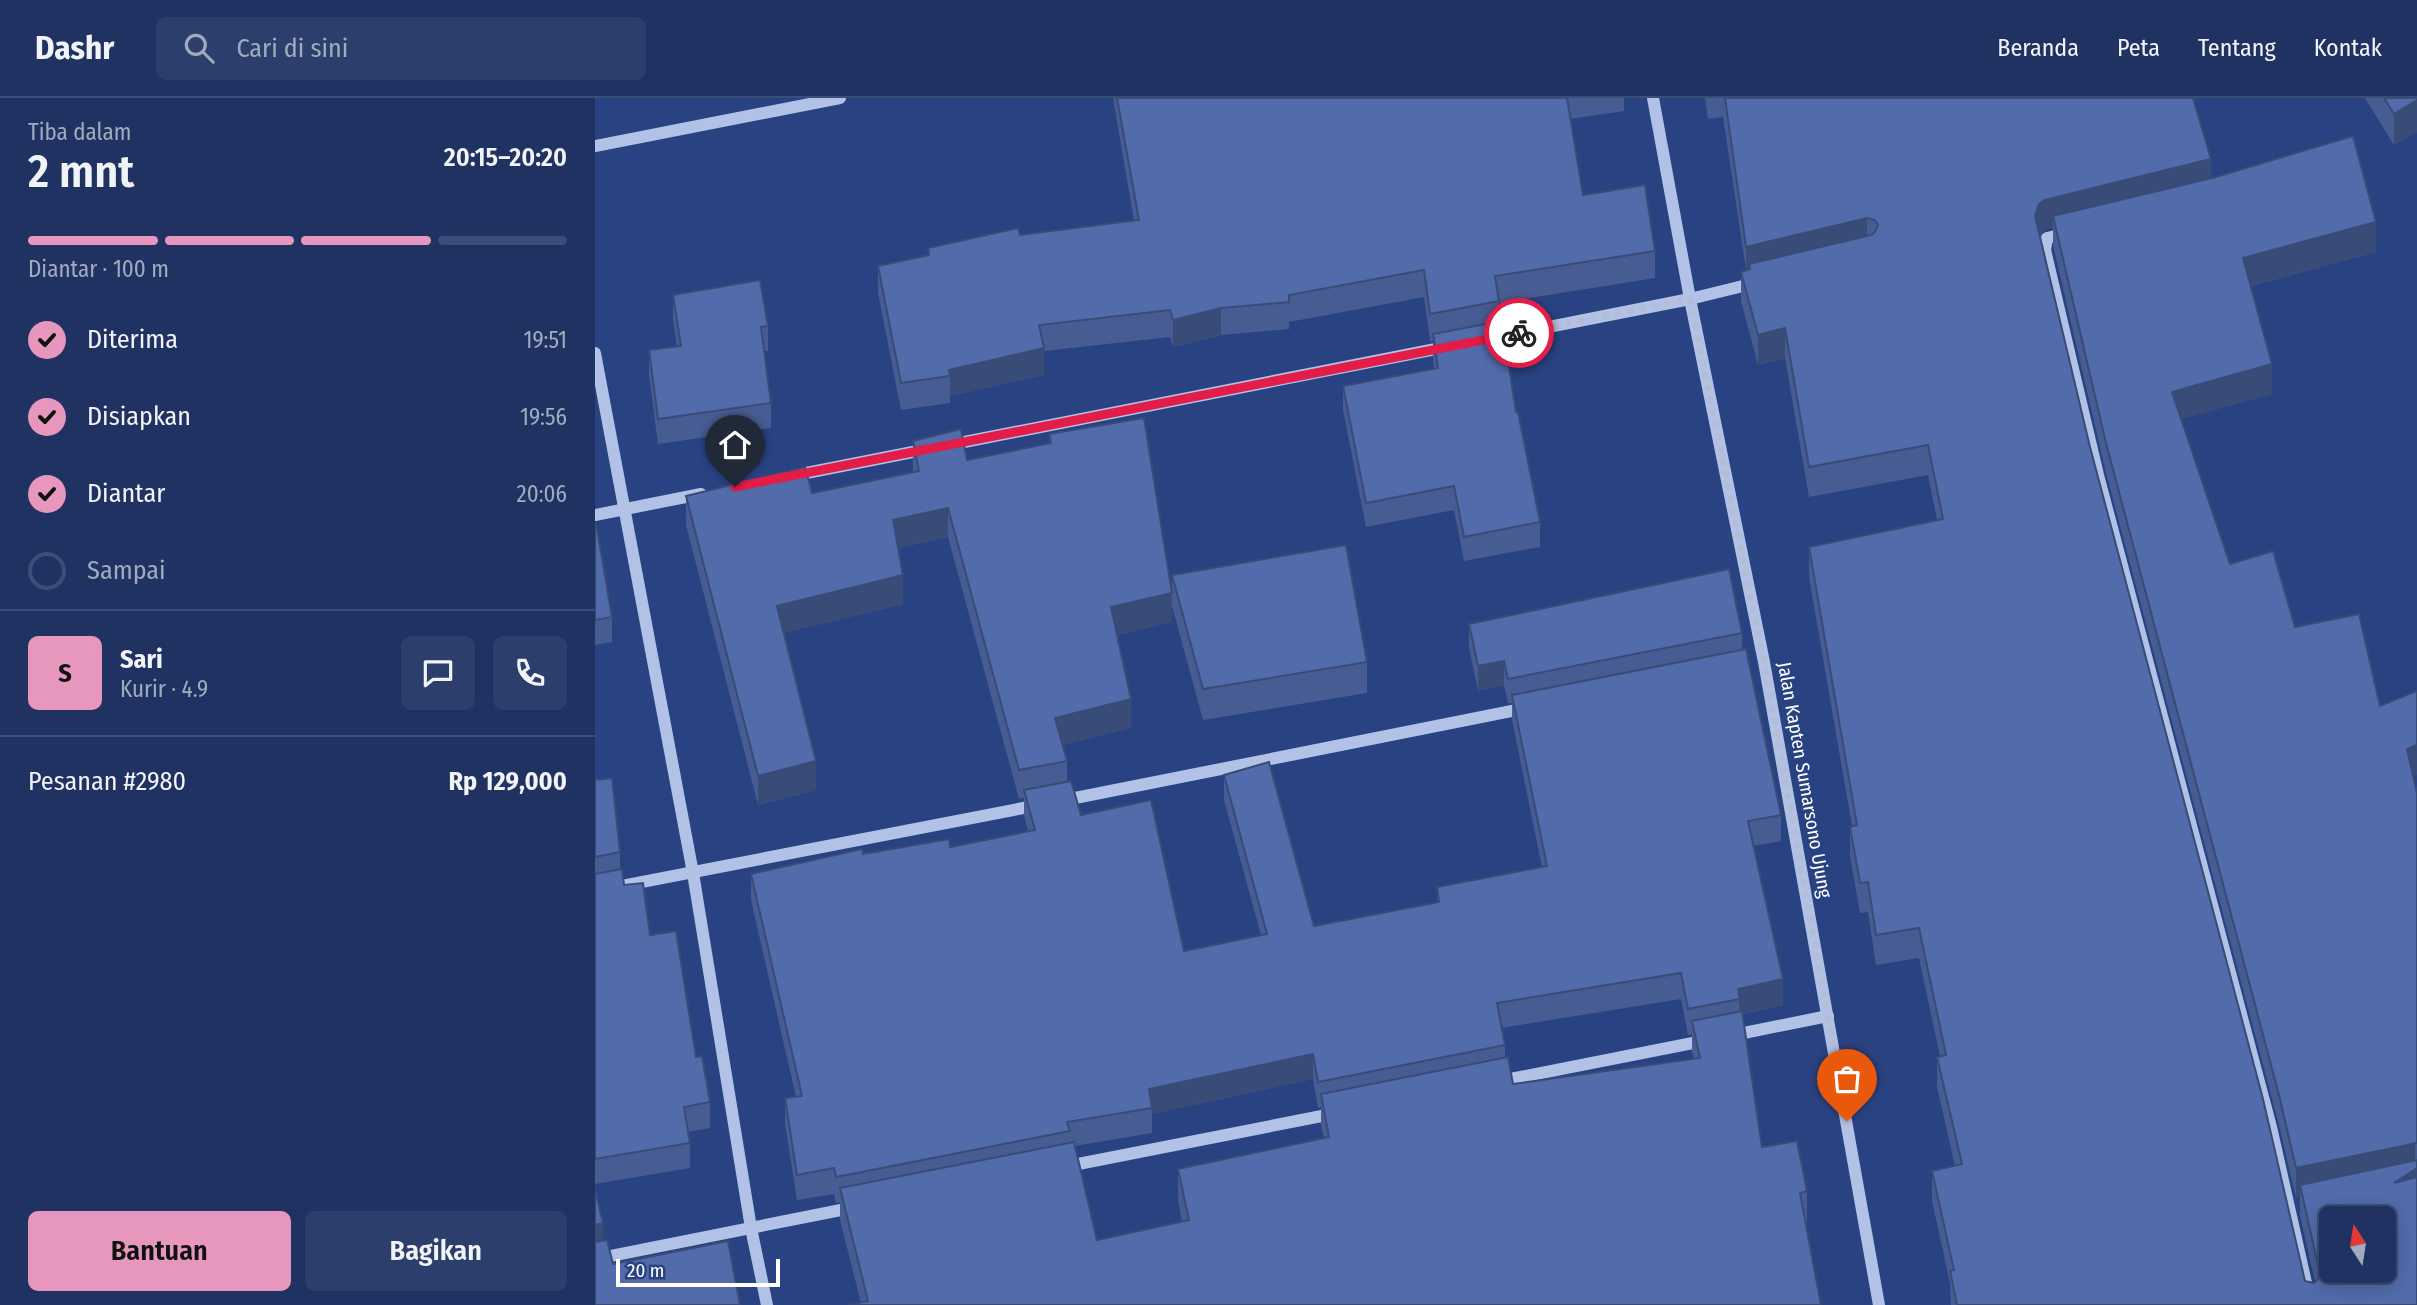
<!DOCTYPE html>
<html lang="id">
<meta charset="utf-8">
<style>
:root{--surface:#1f3262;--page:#2c3e6b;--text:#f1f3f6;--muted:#a1aabe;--line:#3c4d77;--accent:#e797bd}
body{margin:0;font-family:"Fira Sans Condensed",sans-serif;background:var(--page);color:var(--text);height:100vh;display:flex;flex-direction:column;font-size:26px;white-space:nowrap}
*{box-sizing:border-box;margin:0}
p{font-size:23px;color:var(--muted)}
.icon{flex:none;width:38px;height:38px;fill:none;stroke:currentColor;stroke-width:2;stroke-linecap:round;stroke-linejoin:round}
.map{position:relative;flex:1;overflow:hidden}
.drawer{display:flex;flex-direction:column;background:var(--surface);width:595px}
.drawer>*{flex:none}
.needle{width:46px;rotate:348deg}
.controls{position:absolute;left:1724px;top:1108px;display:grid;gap:14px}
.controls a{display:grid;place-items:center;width:77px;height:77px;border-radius:10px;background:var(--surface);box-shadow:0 4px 18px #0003,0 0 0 2px var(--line);font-size:35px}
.scale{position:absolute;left:21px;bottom:18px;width:164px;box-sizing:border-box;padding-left:7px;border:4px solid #fff;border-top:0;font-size:19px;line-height:24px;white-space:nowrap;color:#fff;-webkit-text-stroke:5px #294282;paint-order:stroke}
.pin{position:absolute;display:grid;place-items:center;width:60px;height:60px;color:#fff;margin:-72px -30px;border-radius:50% 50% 50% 0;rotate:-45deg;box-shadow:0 0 7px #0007}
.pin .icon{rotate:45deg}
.courier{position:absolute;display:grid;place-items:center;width:70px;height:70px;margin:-35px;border:5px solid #e11d48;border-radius:50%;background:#fff;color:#222;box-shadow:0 2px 9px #0007}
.summary em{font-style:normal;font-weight:600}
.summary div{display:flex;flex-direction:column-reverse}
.summary{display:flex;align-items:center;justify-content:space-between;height:119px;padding:0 28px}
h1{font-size:46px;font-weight:600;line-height:52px}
.bar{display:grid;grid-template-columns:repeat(4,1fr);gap:10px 7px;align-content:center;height:84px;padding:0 28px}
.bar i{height:9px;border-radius:5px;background:var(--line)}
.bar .current{background:var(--accent)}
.bar p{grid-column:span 4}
.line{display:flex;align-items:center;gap:18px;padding:0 28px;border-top:2px solid var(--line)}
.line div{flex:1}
.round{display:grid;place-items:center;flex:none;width:74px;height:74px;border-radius:10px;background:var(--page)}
ol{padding:0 28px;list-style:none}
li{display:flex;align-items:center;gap:21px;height:77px}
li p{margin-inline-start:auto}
li .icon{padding:7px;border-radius:50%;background:var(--accent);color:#111;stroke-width:4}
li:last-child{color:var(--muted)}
li i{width:38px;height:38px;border:4px solid var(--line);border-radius:50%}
.primary-button{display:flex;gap:14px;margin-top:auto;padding:14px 28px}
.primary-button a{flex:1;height:80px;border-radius:10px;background:var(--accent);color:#111;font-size:28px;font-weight:600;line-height:80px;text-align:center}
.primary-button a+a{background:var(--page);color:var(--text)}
header{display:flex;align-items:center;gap:42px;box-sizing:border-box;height:98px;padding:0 35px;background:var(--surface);border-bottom:2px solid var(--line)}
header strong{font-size:33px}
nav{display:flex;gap:38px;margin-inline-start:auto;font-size:24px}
.search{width:490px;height:63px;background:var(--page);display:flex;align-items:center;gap:18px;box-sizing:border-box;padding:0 24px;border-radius:10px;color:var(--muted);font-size:26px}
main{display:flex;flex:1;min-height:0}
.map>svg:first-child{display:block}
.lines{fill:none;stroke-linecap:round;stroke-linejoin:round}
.minor{stroke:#b2c1e6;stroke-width:12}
.wall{fill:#475c92;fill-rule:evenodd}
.shaded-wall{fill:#394b77}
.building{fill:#526baa;stroke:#394b77;stroke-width:2;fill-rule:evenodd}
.done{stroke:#b4bdd3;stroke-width:7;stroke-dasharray:0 12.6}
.route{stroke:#e11d48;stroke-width:9}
.labels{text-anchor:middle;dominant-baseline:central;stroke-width:5;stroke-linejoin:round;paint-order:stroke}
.street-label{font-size:19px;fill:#fff;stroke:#294282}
</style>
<header>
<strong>Dashr</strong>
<div class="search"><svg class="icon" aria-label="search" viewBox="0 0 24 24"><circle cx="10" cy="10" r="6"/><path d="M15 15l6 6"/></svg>Cari di sini</div>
<nav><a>Beranda</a><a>Peta</a><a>Tentang</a><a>Kontak</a></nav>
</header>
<main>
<section class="drawer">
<div class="summary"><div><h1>2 mnt</h1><p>Tiba dalam</p></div><em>20:15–20:20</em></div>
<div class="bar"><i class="current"></i><i class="current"></i><i class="current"></i><i></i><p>Diantar · 100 m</p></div>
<ol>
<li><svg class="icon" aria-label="check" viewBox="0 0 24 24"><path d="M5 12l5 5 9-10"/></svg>Diterima<p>19:51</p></li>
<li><svg class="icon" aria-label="check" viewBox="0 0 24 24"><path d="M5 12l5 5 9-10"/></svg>Disiapkan<p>19:56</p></li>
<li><svg class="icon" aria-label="check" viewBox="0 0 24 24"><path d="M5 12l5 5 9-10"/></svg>Diantar<p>20:06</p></li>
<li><i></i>Sampai</li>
</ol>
<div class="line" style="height:126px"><b class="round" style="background:var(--accent);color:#111">S</b><div><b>Sari</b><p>Kurir · 4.9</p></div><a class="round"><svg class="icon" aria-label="chat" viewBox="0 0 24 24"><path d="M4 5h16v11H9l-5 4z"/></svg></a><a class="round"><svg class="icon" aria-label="phone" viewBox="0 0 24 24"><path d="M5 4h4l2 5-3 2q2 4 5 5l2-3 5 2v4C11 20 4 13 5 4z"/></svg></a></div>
<div class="line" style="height:91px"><div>Pesanan #2980</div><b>Rp 129,000</b></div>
<div class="primary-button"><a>Bantuan</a><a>Bagikan</a></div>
</section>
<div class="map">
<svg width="1822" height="1207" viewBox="0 0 1822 1207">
<rect width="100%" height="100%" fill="#294282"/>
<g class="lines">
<!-- minor -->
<g class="minor">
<polyline points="1058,0 1095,201 1169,564 1284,1207"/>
<polyline points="0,48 245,0"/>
<polyline points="1473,135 1452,140 1450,152 1503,377 1676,1029 1716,1207"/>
<polyline points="893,241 1095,201 1160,185"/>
<polyline points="0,255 98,775 156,1130 172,1207"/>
<polyline points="354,347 851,249"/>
<polyline points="196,378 333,351"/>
<polyline points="0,417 106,396"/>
<polyline points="465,703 932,610"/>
<polyline points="0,793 444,707"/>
<polyline points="1134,938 1233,918"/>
<polyline points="900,984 1113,942"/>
<polyline points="468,1069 742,1015"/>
<polyline points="0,1161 261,1109"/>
</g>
</g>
<!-- wall -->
<g class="wall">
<polygon points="518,0 1029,0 1029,13 975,21 988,97 1060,153 1060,180 904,205 904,223 921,314 945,424 945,449 869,463 859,412 771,429 748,312 748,288 839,271 838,261 838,243 835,243 829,199 694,224 694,231 626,237 578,249 575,239 449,253 449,277 355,298 355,305 306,312 283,195 283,168 333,157 333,150 539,123"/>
<path d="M1110 0H1598L1616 80 1781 154 1656 188 1677 296 1586 321 1635 466 1700 529 1785 608 1822 677 1818 678 1822 695V1207H1356L1355 1185 1337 1103V1073L1360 1068 1342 989V959L1345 958 1324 860 1281 867 1273 814 1265 815 1255 758V729L1257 728 1214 479V449L1342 422 1333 377 1214 399 1190 260 1163 267 1146 203V174L1151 172 1128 19 1113 21ZM1458 129V147L1511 375 1684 1027 1701 1100 1705 1099V1117L1720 1184 1719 1185 1710 1183 1495 349 1445 136 1450 131Z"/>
<polygon points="1770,0 1822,0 1822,34 1799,47"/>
<polygon points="78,197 173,228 173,253 169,253 176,305 176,330 63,346 54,277 54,252 82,249 78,222"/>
<path d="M454 336 577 524 522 537 536 630 468 647 472 663V684L486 717 589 853 666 837 629 702V677L719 828 842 804V789L947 769 917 622V605H913L909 587 883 593 874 550V526L1147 535V552L1186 717V743L1158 748 1188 907 1148 916 1167 1049 1212 1093V1125L266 1205 245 1122V1104L241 1105 239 1096 202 1102 190 1026V1000L201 999 156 802V776L268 756 355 749 433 733 429 718V700L424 701 353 439 303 450 308 506 189 535 221 692 163 707 91 427V398L217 395 318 374V343L372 362 454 345ZM1086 901 1093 937 1097 936V954L1099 961 918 986 910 960V947L906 930ZM718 981 723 1010 726 1009V1027L729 1040 583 1071V1102L587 1123 502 1142 480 1048 557 1035V1016Z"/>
<polygon points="0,425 17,519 17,544 0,547"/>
<polygon points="577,477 772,564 772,595 608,622 577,508"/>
<polygon points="0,682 25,754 25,771 29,787 55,837 101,959 115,1004 115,1030 93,1034 95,1045 95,1070 0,1086"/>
</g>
<!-- shaded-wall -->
<g class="shaded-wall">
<polygon points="1822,2 1822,34 1799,47 1799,16"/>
<polygon points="1616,61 1616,91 1458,118 1458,129 1450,131 1444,136 1440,118 1444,106 1450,102"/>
<polygon points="1272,120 1272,149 1154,166 1154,178 1151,178 1151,149"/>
<polygon points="1781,124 1781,154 1648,190 1648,160"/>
<polygon points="626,210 626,237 578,249 578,222"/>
<polygon points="1190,230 1190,260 1163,267 1163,237"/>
<polygon points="449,250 449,277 355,298 355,278 354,272"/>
<polygon points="1677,266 1677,296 1577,324 1577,294"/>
<polygon points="353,410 353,439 298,451 298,422"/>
<polygon points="308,477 308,506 182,537 182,508"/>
<polygon points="577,495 577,524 516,538 516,509"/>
<polygon points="909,563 909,587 883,593 883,568"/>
<polygon points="536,601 536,630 460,649 460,620"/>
<polygon points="1822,647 1822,677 1812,681 1812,651"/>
<polygon points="221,663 221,692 163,707 163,678"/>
<polygon points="1188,881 1188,907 1145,916 1143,891"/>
<polygon points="718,956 718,981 557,1016 554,991"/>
<polygon points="1820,1045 1820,1071 1822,1070 1822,1100 1705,1087 1705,1099 1701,1100 1701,1070"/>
<polygon points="8,1125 8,1150 0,1153 0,1127"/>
</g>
<!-- building -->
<g class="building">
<polygon points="522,0 972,0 988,97 1050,87 1060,153 900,178 904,203 835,216 829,172 694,197 694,204 626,210 578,222 575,212 444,227 449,250 354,272 355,278 306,285 283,168 334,157 333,150 423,130 425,137 544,122"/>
<path d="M1130 0H1598L1616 61 1450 102 1444 106 1440 118 1495 349 1668 1001 1710 1183 1719 1185 1724 1180 1725 1176 1705 1087 1822 1062V1070L1799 1085 1822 1079V1207H1362L1355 1173 1359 1172 1337 1073 1367 1066 1342 959 1351 957 1324 830 1281 837 1273 784 1265 785 1255 729 1262 727 1214 449 1348 421 1333 347 1214 369 1190 230 1163 237 1146 174 1155 171 1154 166 1276 137 1280 134 1283 127 1280 122 1272 120 1151 149ZM1736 1120H1788V1172H1736Z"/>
<polygon points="1789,0 1822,0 1822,2 1799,16"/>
<polygon points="1758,38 1781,124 1648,160 1677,266 1577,294 1635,466 1678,453 1700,529 1764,516 1785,608 1822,593 1822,647 1812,651 1822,695 1822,1045 1701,1070 1684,997 1511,345 1458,118 1621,79"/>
<polygon points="165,182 173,228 166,229 176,305 63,321 54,252 86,248 78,197"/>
<polygon points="907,223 921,314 923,314 945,424 869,439 859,388 771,405 748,288 843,270 838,236"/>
<polygon points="549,320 577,495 516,509 536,601 460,620 472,663 424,672 353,410 298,422 308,477 182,508 221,663 163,678 91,398 210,369 217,395 324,373 318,343 366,331 372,362 456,345 454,336"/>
<polygon points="0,425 1,425 17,519 0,522"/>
<polygon points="751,447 772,564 608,591 577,477"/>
<polygon points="1134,471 1147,535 913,581 909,563 883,568 874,526"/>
<polygon points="1151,551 1186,717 1153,723 1188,881 1143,891 1145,901 1093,911 1086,875 902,905 910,947 723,984 718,956 554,991 557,1010 472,1024 475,1033 241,1079 239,1070 202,1077 190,1000 207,998 156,776 267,751 268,756 354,741 355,749 440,732 429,692 476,683 486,717 556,702 589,853 672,836 629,677 674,664 719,828 844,804 842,789 952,768 917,597"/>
<polygon points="17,680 25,754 0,759 0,682"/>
<polygon points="27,771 29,787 48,785 55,837 81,833 101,959 107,958 115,1004 89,1009 95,1045 0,1061 0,776"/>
<polygon points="1147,913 1167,1049 1202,1043 1212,1093 1205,1095 1226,1207 253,1207 273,1203 245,1090 479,1044 502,1142 594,1122 583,1071 734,1039 726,996 913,959 918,986 1105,960 1097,923"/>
<polygon points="0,1091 8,1125 0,1127"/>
<polygon points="12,1142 18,1166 133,1143 145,1207 0,1207 0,1144"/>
</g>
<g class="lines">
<!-- done -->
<polyline class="done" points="924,235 1095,201 1169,564 1252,1023"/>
<!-- route -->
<polyline class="route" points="140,389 924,235"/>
</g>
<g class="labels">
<!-- street labels -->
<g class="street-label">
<text transform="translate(1210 682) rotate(80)">Jalan Kapten Sumarsono Ujung</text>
</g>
</g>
</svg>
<div class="controls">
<a><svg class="needle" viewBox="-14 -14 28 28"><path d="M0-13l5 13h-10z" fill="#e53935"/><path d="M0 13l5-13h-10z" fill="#a1aabe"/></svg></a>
</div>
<div class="scale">20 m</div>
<div class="pin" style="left:1252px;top:1023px;background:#ea580c"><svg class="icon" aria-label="bag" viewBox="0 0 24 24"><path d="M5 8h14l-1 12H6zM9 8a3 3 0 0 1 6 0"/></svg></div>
<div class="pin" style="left:140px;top:389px;background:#1f2937"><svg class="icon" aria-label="home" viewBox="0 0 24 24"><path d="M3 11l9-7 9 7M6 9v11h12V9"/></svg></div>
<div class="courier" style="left:924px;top:235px"><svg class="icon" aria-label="bike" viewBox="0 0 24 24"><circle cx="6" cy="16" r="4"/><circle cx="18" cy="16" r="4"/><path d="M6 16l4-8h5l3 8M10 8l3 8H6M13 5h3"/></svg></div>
</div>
</main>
